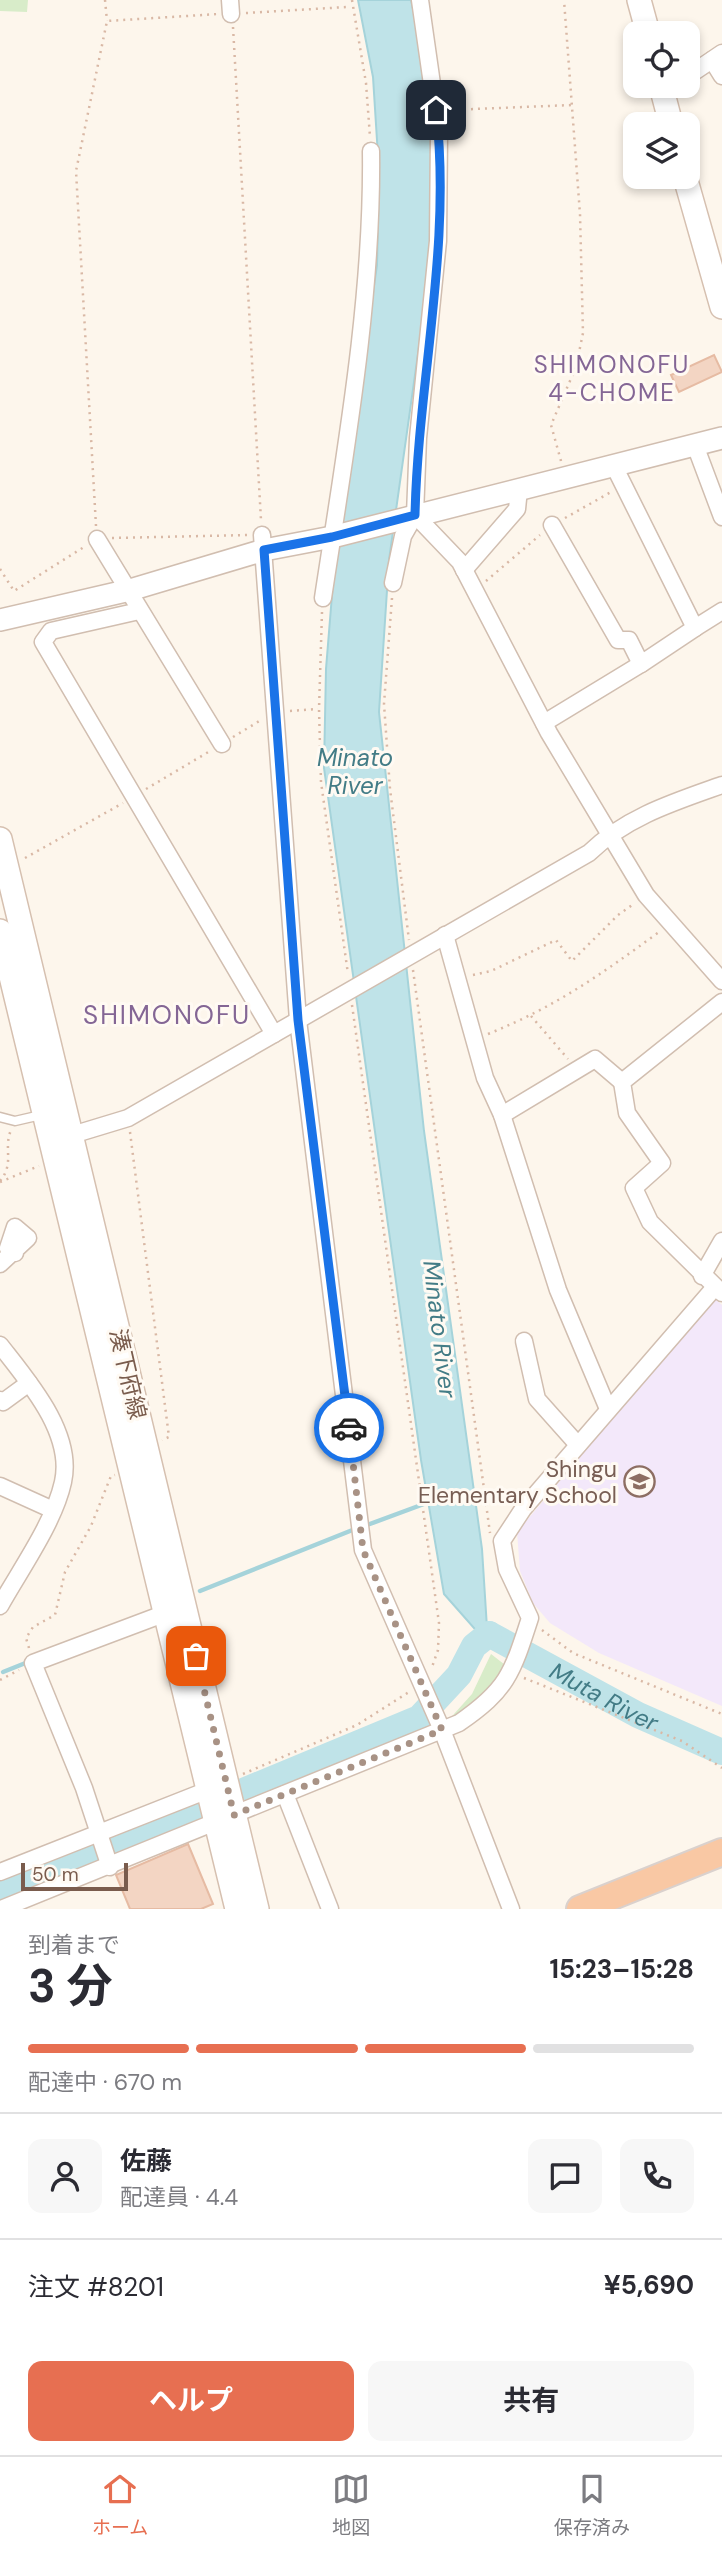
<!DOCTYPE html>
<html lang="ja">
<meta charset="utf-8">
<style>
:root{--surface:#fff;--page:#f7f7f7;--text:#2b2b33;--muted:#7c7c81;--line:#e1e1e2;--accent:#e76f51}
body{margin:0;font-family:"DM Sans","Noto Sans JP",sans-serif;background:var(--page);color:var(--text);height:100vh;display:flex;flex-direction:column;font-size:26px;white-space:nowrap}
*{box-sizing:border-box;margin:0}
p{font-size:23px;color:var(--muted)}
.icon{flex:none;width:38px;height:38px;fill:none;stroke:currentColor;stroke-width:2;stroke-linecap:round;stroke-linejoin:round}
.map{position:relative;height:1909px;overflow:hidden}
.panel{display:flex;flex-direction:column;background:var(--surface);flex:1}
.panel>*{flex:none}
.fabs{position:absolute;left:623px;top:21px;display:grid;gap:14px}
.fabs a{display:grid;place-items:center;width:77px;height:77px;border-radius:14px;background:var(--surface);box-shadow:0 4px 10px #0003;font-size:35px}
.scale{position:absolute;left:21px;bottom:18px;width:107px;box-sizing:border-box;padding-left:7px;border:4px solid #7a5c4d;border-top:0;font-size:19px;line-height:24px;white-space:nowrap;color:#7a5c4d;-webkit-text-stroke:5px #fffaf3;paint-order:stroke}
.pin{position:absolute;display:grid;place-items:center;width:60px;height:60px;color:#fff;margin:-30px;border-radius:14px;box-shadow:0 4px 10px #0006}
.courier{position:absolute;display:grid;place-items:center;width:70px;height:70px;margin:-35px;border:5px solid #1a73e8;border-radius:50%;background:#fff;color:#222;box-shadow:0 2px 9px #0007}
.head em{font-style:normal;font-weight:700}
.head div{display:flex;flex-direction:column-reverse}
.head{display:flex;align-items:center;justify-content:space-between;height:119px;padding:0 28px}
h1{font-size:46px;font-weight:700;line-height:52px}
.bar{display:grid;grid-template-columns:repeat(4,1fr);gap:10px 7px;align-content:center;height:84px;padding:0 28px}
.bar i{height:9px;border-radius:5px;background:var(--line)}
.bar .on{background:var(--accent)}
.bar p{grid-column:span 4}
.line{display:flex;align-items:center;gap:18px;padding:0 28px;border-top:2px solid var(--line)}
.line div{flex:1}
.round{display:grid;place-items:center;flex:none;width:74px;height:74px;border-radius:14px;background:var(--page)}
.button{display:flex;gap:14px;margin-top:auto;padding:14px 28px}
.button a{flex:1;height:80px;border-radius:14px;background:var(--accent);color:#fff;font-size:28px;font-weight:700;line-height:80px;text-align:center}
.button a+a{background:var(--page);color:var(--text)}
.dock{display:flex;justify-content:space-around;align-items:center;height:98px;border-top:2px solid var(--line);background:var(--surface);font-size:19px;color:var(--muted)}
.dock a{display:grid;justify-items:center;gap:4px}
.dock .on{color:var(--accent)}
.map>svg:first-child{display:block}
.education{fill:#f3e8fa}
.green{fill:#d8ecc9}
.water{fill:#bfe3e8;stroke:#a5d3da;stroke-width:2}
.lines{fill:none;stroke-linecap:round;stroke-linejoin:round}
.stream{stroke:#a5d3da;stroke-width:4.5}
.river{stroke:#bfe3e8;stroke-width:26}
.building{fill:#f3d5c3;stroke:#e6bba3;stroke-width:2}
.service-casing{stroke:#d1beb0;stroke-width:11}
.minor-casing{stroke:#d1beb0;stroke-width:19}
.tertiary-casing{stroke:#d1beb0;stroke-width:24}
.secondary-casing{stroke:#d6c0b0;stroke-width:26}
.trunk-casing{stroke:#dad1cd;stroke-width:30}
.path{stroke:#d9b8a5;stroke-width:2.5;stroke-dasharray:2 5;stroke-linecap:butt}
.service{stroke:#fff;stroke-width:8}
.minor{stroke:#fff;stroke-width:16}
.tertiary{stroke:#fff;stroke-width:21}
.secondary{stroke:#fff;stroke-width:23}
.trunk{stroke:#f9c8a4;stroke-width:26}
.done{stroke:#a89285;stroke-width:7;stroke-dasharray:0 12.6}
.route{stroke:#1a73e8;stroke-width:9}
.labels{text-anchor:middle;dominant-baseline:central;stroke-width:6;stroke-linejoin:round;paint-order:stroke}
.street-label{font-size:23px;fill:#7a5c4d;stroke:#fffaf3}
.education-label{font-size:23px;fill:#785e54;stroke:#fffaf3;text-anchor:end}
.neighbourhood-label{font-size:24px;letter-spacing:2px;fill:#846695;stroke:#fffaf3}
.water-label{font-size:24px;font-style:italic;fill:#437c86;stroke:#fffaf3}
.quarter-label{font-size:26px;letter-spacing:2px;fill:#846695;stroke:#fffaf3}
</style>
<div class="map">
<svg width="722" height="1909" viewBox="0 0 722 1909">
<rect width="100%" height="100%" fill="#fdf6ec"/>
<!-- education -->
<polygon class="education" points="714,1298 722,1305 722,1706 599,1653 550,1623 533,1603 520,1571 517,1532"/>
<!-- green -->
<g class="green">
<polygon points="0,0 28,0 27,12 0,11"/>
<polygon points="491,1654 509,1668 500,1685 445,1724 472,1694"/>
</g>
<!-- water -->
<polygon class="water" points="358,0 411,0 425,63 431,117 431,234 425,304 389,560 379,712 424,1131 482,1549 488,1644 444,1594 421,1460 324,768 326,669 335,558 377,265 379,172 373,77"/>
<g class="lines">
<!-- stream -->
<g class="stream">
<polyline points="367,1525 432,1501"/>
<polyline points="200,1591 355,1529"/>
<polyline points="3,1672 28,1662"/>
</g>
<!-- river -->
<g class="river">
<path id="s1" d="M489 1634 638 1715 722 1752"/>
<polyline points="0,1892 419,1718 459,1675 474,1646 489,1634"/>
</g>
</g>
<!-- building -->
<g class="building">
<polygon points="714,355 722,372 679,392 671,375"/>
<polygon points="188,1844 213,1904 201,1909 130,1909 116,1875"/>
</g>
<g class="lines">
<defs>
<polyline id="service" points="0,1117 15,1121 41,1115"/>
<g id="minor">
<polyline points="230,0 231,14"/>
<polyline points="712,60 722,76"/>
<polyline points="688,76 722,53"/>
<polyline points="695,445 722,517"/>
<polyline points="415,515 460,562 549,733 646,895 722,981"/>
<polyline points="552,525 618,640 629,640 641,664 695,628 614,466"/>
<polyline points="262,535 298,1020 363,1550 442,1730 511,1909"/>
<polyline points="97,539 222,744"/>
<polyline points="464,570 517,509 519,489"/>
<polyline points="393,583 403,536 415,515 418,438 438,241 439,133 420,0"/>
<path d="M323 598C345 453 373 298 371 151"/>
<polyline points="139,611 51,631 43,642 274,1034"/>
<polyline points="695,628 722,611"/>
<polyline points="544,723 641,664"/>
<polyline points="445,935 485,1078 502,1115 558,1290 608,1409"/>
<polyline points="722,1002 622,1082 627,1113 662,1163 634,1188 650,1222 722,1293"/>
<polyline points="502,1115 595,1059 622,1082"/>
<path d="M72 1135 128 1118 589 853C626 817 674 802 722 785"/>
<polyline points="0,1264 28,1238 15,1227 8,1248 15,1253"/>
<polyline points="702,1276 722,1241"/>
<polyline points="524,1341 537,1399 578,1445"/>
<path d="M0 1345C28 1381 74 1433 63 1482 54 1523 20 1570 0 1606"/>
<polyline points="0,1400 3,1402 29,1383"/>
<polyline points="0,1486 53,1510"/>
<polyline points="285,1794 330,1909"/>
<polyline points="110,1867 84,1788 33,1663 166,1613"/>
<polyline points="0,1872 208,1790"/>
<path d="M1 1909 459 1723C507 1690 512 1674 530 1618L507 1569 502 1541 523 1509 715 1287"/>
</g>
<polyline id="tertiary" points="0,620 130,590 264,550 332,537 722,438"/>
<g id="secondary">
<polyline points="639,0 648,33"/>
<polyline points="661,86 671,124"/>
<polyline points="685,177 722,307"/>
<polyline points="0,839 257,1909"/>
<polyline points="0,931 237,1909"/>
</g>
<polyline id="trunk" points="580,1909 722,1852"/>
</defs>
<!-- service casing -->
<use href="#service" class="service-casing"/>
<!-- minor casing -->
<use href="#minor" class="minor-casing"/>
<!-- tertiary casing -->
<use href="#tertiary" class="tertiary-casing"/>
<!-- secondary casing -->
<use href="#secondary" class="secondary-casing"/>
<!-- trunk casing -->
<use href="#trunk" class="trunk-casing"/>
<!-- path -->
<g class="path">
<polyline points="105,0 107,21"/>
<polyline points="352,0 366,83 370,137"/>
<polyline points="246,13 347,7"/>
<polyline points="233,27 261,520"/>
<polyline points="450,110 572,105"/>
<polyline points="561,461 551,425 576,367 583,333 580,214 564,0"/>
<polyline points="565,518 611,492"/>
<polyline points="96,526 76,171 107,21 218,14"/>
<polyline points="112,538 249,535"/>
<polyline points="0,569 14,591 84,547"/>
<polyline points="486,581 540,535"/>
<polyline points="392,598 384,704 390,789 409,940"/>
<polyline points="322,612 319,709 321,782 348,974"/>
<polyline points="290,711 318,709"/>
<polyline points="233,737 261,720"/>
<polyline points="146,789 210,751"/>
<polyline points="25,858 123,803"/>
<polyline points="413,970 490,1533"/>
<polyline points="473,975 491,971 556,940 572,961 618,915 635,903"/>
<polyline points="352,1005 439,1623 438,1650 432,1667"/>
<polyline points="531,1016 568,1059"/>
<path d="M488 1034C557 1006 600 975 659 932"/>
<polyline points="130,1132 169,1437 162,1440"/>
<path d="M0 1181C15 1163 3 1149 11 1130"/>
<polyline points="0,1182 39,1166"/>
<polyline points="542,1630 573,1653 722,1714"/>
<polyline points="29,1648 26,1638 33,1627 55,1615 65,1572 91,1526 111,1476 115,1475"/>
<polyline points="524,1678 682,1741 722,1768"/>
<polyline points="0,1680 19,1670"/>
<polyline points="243,1774 357,1725 409,1692"/>
</g>
<!-- service -->
<use href="#service" class="service"/>
<!-- minor -->
<use href="#minor" class="minor"/>
<!-- tertiary -->
<use href="#tertiary" class="tertiary"/>
<!-- secondary -->
<use href="#secondary" class="secondary"/>
<!-- trunk -->
<use href="#trunk" class="trunk"/>
</g>
<g class="lines">
<!-- done -->
<polyline class="done" points="196,1656 234,1815 442,1730 363,1550 349,1428"/>
<!-- route -->
<path class="route" d="M349 1428 298 1020 264 550 332 537 415 515C418 381 452 245 436 110"/>
</g>
<!-- icons -->
<defs>
<symbol id="school-ring" viewBox="-11 -11 22 22"><circle r="9.5" fill="#fffaf3" stroke="#8d6e63" stroke-width="1.5"/><path d="M0-5L7-2L0 1L-7-2ZM-4 1L0 2.5L4 1V4Q0 6-4 4Z" fill="#8d6e63"/></symbol>
</defs>
<g fill-rule="evenodd">
<use href="#school-ring" x="622" y="1464" width="35" height="35"/>
</g>
<g class="labels">
<!-- street labels -->
<g class="street-label">
<text transform="translate(128 1374) rotate(77)">湊下府線</text>
</g>
<!-- education labels -->
<g class="education-label">
<text x="617" y="1469">Shingu<tspan x="617" dy="26">Elementary School</tspan></text>
</g>
<!-- neighbourhood labels -->
<g class="neighbourhood-label">
<text x="612" y="364">SHIMONOFU<tspan x="612" dy="28">4-CHOME</tspan></text>
</g>
<!-- water labels -->
<g class="water-label">
<text x="355" y="757">Minato<tspan x="355" dy="28">River</tspan></text>
<text transform="translate(440 1329) rotate(83)">Minato River</text>
<text stroke="none"><textPath href="#s1" startOffset="131">Muta River</textPath></text>
</g>
<!-- quarter labels -->
<g class="quarter-label">
<text x="167" y="1015">SHIMONOFU</text>
</g>
</g>
</svg>
<div class="fabs">
<a><svg class="icon" aria-label="locate" viewBox="0 0 24 24"><circle cx="12" cy="12" r="6"/><path d="M12 2v4M12 18v4M2 12h4M18 12h4"/></svg></a>
<a><svg class="icon" aria-label="layers" viewBox="0 0 24 24"><path d="M12 4l9 5-9 5-9-5zM3 14l9 5 9-5"/></svg></a>
</div>
<div class="scale">50 m</div>
<div class="pin" style="left:196px;top:1656px;background:#ea580c"><svg class="icon" aria-label="bag" viewBox="0 0 24 24"><path d="M5 8h14l-1 12H6zM9 8a3 3 0 0 1 6 0"/></svg></div>
<div class="pin" style="left:436px;top:110px;background:#1f2937"><svg class="icon" aria-label="home" viewBox="0 0 24 24"><path d="M3 11l9-7 9 7M6 9v11h12V9"/></svg></div>
<div class="courier" style="left:349px;top:1428px"><svg class="icon" aria-label="car" viewBox="0 0 24 24"><path d="M5 17H2v-5l4-1 3-4h7l3 4 3 1v5h-3M9 17h6M6 11h13"/><circle cx="7" cy="17" r="2"/><circle cx="17" cy="17" r="2"/></svg></div>
</div>
<section class="panel">
<div class="head"><div><h1>3 分</h1><p>到着まで</p></div><em>15:23–15:28</em></div>
<div class="bar"><i class="on"></i><i class="on"></i><i class="on"></i><i></i><p>配達中 · 670 m</p></div>
<div class="line" style="height:126px"><a class="round"><svg class="icon" aria-label="person" viewBox="0 0 24 24"><circle cx="12" cy="8" r="4"/><path d="M4 21q1-7 8-7t8 7"/></svg></a><div><b>佐藤</b><p>配達員 · 4.4</p></div><a class="round"><svg class="icon" aria-label="chat" viewBox="0 0 24 24"><path d="M4 5h16v11H9l-5 4z"/></svg></a><a class="round"><svg class="icon" aria-label="phone" viewBox="0 0 24 24"><path d="M5 4h4l2 5-3 2q2 4 5 5l2-3 5 2v4C11 20 4 13 5 4z"/></svg></a></div>
<div class="line" style="height:91px"><div>注文 #8201</div><b>¥5,690</b></div>
<div class="button"><a>ヘルプ</a><a>共有</a></div>
</section>
<nav class="dock">
<a class="on"><svg class="icon" aria-label="home" viewBox="0 0 24 24"><path d="M3 11l9-7 9 7M6 9v11h12V9"/></svg>ホーム</a>
<a><svg class="icon" aria-label="map" viewBox="0 0 24 24"><path d="M3 6l6-2 6 2 6-2v14l-6 2-6-2-6 2zM9 4v14M15 6v14"/></svg>地図</a>
<a><svg class="icon" aria-label="saved" viewBox="0 0 24 24"><path d="M7 4h10v16l-5-4-5 4z"/></svg>保存済み</a>
</nav>
